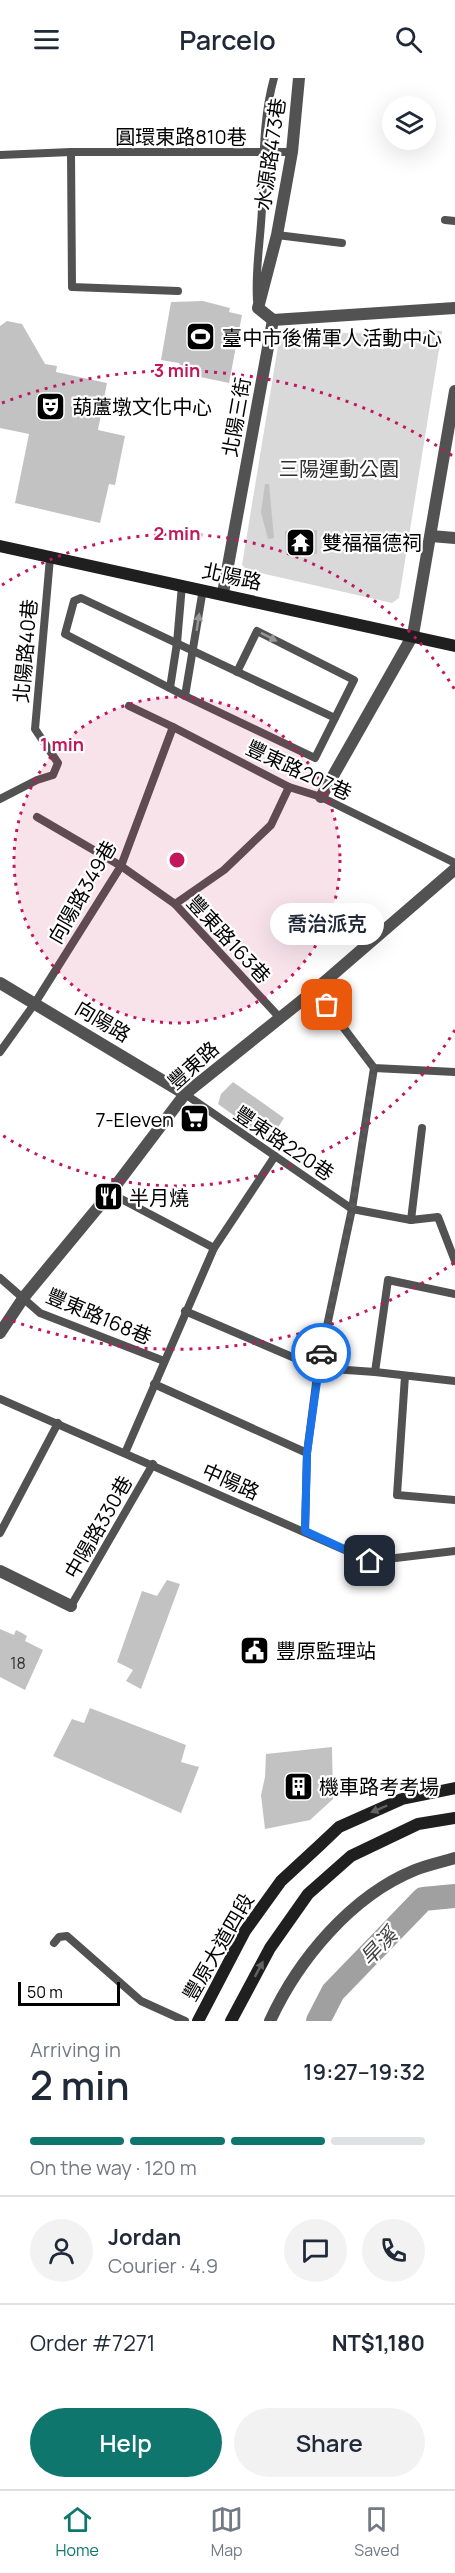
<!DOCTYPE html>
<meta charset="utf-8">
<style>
:root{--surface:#fff;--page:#f2f2f3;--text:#1f2937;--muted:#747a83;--line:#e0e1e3;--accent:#0f766e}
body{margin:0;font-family:Manrope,"Noto Sans TC",sans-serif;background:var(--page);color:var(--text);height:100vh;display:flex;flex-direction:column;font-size:22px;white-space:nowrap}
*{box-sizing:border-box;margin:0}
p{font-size:20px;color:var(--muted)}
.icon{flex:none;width:33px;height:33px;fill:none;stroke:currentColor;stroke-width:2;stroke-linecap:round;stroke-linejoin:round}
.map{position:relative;height:1943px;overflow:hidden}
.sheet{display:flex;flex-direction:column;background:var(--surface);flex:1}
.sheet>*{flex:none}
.buttons{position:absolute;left:382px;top:18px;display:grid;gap:12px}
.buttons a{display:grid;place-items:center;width:54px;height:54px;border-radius:50%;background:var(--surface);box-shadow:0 6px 24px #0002;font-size:30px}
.scale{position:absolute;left:18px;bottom:15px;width:102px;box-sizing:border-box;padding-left:6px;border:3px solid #000;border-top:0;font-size:16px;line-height:21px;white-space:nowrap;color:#000;-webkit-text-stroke:4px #fff;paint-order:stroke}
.pin{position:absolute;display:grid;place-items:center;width:51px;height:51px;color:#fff;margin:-26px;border-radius:12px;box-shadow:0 3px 9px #0006}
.courier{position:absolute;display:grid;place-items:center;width:60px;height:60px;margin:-30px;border:4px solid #1a73e8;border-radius:50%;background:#fff;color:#222;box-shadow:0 2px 8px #0007}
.bubble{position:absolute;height:42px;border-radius:21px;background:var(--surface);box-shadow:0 6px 24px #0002;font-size:20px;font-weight:600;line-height:42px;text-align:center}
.summary em{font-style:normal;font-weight:600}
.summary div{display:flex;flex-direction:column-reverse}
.summary{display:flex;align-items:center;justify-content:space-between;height:102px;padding:0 30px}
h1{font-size:39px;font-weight:600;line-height:45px}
.bar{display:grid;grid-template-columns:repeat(4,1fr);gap:9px 6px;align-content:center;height:72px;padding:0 30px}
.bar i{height:8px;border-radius:4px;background:var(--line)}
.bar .on{background:var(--accent)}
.bar p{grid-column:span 4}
.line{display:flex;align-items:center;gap:15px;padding:0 30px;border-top:2px solid var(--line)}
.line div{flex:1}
.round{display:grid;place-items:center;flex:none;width:63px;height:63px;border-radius:32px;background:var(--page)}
.button{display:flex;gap:12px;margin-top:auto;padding:12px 30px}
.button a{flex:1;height:69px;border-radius:36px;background:var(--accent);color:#fff;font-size:24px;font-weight:600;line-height:69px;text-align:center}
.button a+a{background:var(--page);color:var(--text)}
header{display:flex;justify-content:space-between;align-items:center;height:78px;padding:0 30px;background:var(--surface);font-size:27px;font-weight:600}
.tab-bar{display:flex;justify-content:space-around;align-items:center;height:84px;border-top:2px solid var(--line);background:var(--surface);font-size:16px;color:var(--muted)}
.tab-bar a{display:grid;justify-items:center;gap:3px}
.tab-bar .on{color:var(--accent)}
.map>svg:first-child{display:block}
.green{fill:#d9d9d9}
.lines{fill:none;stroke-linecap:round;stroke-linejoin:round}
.river{stroke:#a0a0a0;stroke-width:24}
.building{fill:#c2c2c2}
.lane{stroke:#525252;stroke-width:8}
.street{stroke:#525252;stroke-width:12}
.secondary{stroke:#1f1f1f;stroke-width:12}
.oneway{fill:#979797}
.oneway2{fill:#626262}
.done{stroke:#595959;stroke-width:6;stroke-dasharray:0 10.8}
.route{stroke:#1a73e8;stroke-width:8}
.ring{fill:none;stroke:#c2185b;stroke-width:3;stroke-dasharray:3 6}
.labels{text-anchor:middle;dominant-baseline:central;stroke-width:4.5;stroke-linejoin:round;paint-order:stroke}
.number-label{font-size:16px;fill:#303030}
.street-label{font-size:20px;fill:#000;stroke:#fff}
.poi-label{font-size:20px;fill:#000;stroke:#fff;text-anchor:start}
.park-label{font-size:20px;fill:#303030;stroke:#fff}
.water-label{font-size:21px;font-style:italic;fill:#414141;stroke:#fff}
.centre{fill:#c2185b;stroke:#fff;stroke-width:3}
.ring-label{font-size:18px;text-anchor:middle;font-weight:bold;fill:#c2185b;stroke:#fff;stroke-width:4.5;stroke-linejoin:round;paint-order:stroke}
</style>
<header><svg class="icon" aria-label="menu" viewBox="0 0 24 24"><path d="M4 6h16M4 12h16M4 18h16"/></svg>Parcelo<svg class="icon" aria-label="search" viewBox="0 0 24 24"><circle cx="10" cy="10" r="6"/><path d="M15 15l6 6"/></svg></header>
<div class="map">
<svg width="455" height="1943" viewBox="0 0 455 1943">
<rect width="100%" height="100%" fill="#fff"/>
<!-- green -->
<polygon class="green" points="442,253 399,520 392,525 247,492 242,487 279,262 286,256"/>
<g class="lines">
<!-- river -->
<polyline class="river" points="318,1943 333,1914 423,1821 455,1818"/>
</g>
<!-- building -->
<g class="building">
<polygon points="203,223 230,230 229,234 242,237 229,305 186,296 179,285 161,282 171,224"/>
<polygon points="7,243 22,246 45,286 57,288 56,294 107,305 98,352 125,358 115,407 109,406 100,445 15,425 29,356 0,350 0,248"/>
<polygon points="265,406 269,406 274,460 268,461 261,434"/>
<polygon points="317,452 317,476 286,476 285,453"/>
<polygon points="233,1004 284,1040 269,1063 218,1026 221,1016"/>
<polygon points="167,1502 180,1506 141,1611 126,1603 133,1592 117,1584 142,1513 157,1518"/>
<polygon points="0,1551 14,1557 16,1552 22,1555 27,1558 25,1563 43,1572 25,1612 0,1599"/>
<polygon points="90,1630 186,1667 181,1684 199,1689 181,1735 53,1678 72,1641 84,1645"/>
<polygon points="332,1669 333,1721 310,1742 265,1751 261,1717 265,1699 266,1676"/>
</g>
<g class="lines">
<!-- lane -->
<g class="lane">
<polyline points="71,74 72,209 178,213"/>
<polyline points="0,77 71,74 292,74"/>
<polyline points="445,142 455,143"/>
<polyline points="277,157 342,165"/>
<path d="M257 222C255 189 261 161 262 129 264 85 262 43 274 0"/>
<polygon points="81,520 335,640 315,680 185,618 65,556 74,523"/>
<polyline points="237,594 257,553 354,602 335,640"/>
<polyline points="170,610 177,565 182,507"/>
<polyline points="185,618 203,511"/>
<polyline points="129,628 173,649 289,709 321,719 455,785"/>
<polyline points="0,721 37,702 53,697 58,685 35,651 50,480"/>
<polyline points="37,739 121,788 175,826 279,939"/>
<polyline points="175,826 224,792 271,747 289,709"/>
<polyline points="315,912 374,990 455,994"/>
<polyline points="0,974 35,925 121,788 173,649"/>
<polyline points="185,1016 352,1131 411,1142 438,1139 455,1183"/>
<polyline points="110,1115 214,1170"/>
<polyline points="411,1142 422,1050"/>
<polyline points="0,1200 40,1235 164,1283"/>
<polyline points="185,1233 318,1290 375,1294 455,1303"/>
<polyline points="375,1294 388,1202 455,1216"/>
<polyline points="405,1298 397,1417 455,1422"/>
<polyline points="154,1306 307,1375"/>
<polyline points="0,1321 370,1483 455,1473"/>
<polyline points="125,1375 214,1170 275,1078"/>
<polyline points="305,1453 307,1375 318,1290 352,1131 374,990"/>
<polyline points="0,1455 58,1345"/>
<polyline points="71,1528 153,1386"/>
<polyline points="54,1865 59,1859 67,1858 141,1923 185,1943"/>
</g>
<!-- street -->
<g class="street">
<polyline points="273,242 258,230 277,157 292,74 299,0"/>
<polyline points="431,458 455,460"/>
<polyline points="223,515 273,242 455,230"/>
<polyline points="321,719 413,557 455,313"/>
<polyline points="0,905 185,1016"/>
<polyline points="0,1255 24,1219 110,1115 185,1016 315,912 455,791"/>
<polyline points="0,1493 71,1528"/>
<path d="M270 1943C298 1882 351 1818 415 1792 428 1787 442 1784 455 1780"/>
</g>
<!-- secondary -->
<g class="secondary">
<polyline points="0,468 455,568"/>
<polyline points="198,1943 245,1853 281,1803 320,1767 339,1749 402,1721 455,1710"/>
<polyline points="231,1943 270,1870 308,1816 351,1778 418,1746 455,1740"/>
</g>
</g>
<!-- one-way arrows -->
<defs><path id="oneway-solid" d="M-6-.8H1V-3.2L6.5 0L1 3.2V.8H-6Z" transform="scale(1.5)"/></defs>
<g class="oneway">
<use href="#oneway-solid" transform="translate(198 544) rotate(-81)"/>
<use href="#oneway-solid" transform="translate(269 559) rotate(27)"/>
</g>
<g class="oneway2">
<use href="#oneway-solid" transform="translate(379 1731) rotate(157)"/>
<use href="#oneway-solid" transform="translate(259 1891) rotate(-62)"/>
</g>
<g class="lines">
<!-- done -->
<polyline class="done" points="321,1275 352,1131 374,990 327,927"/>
<!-- route -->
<polyline class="route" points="321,1275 307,1375 305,1453 370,1483"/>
</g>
<!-- distance rings -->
<circle cx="177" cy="782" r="163" fill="#c2185b" fill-opacity=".12"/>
<g class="ring">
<circle cx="177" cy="782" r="163"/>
<path d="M455 952A326 326 0 0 1 2 1057M2 507A326 326 0 0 1 455 612"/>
<path d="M454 1185A489 489 0 0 1 2 1239M2 325A489 489 0 0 1 454 379"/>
</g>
<!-- icons -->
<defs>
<symbol id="stadium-square" viewBox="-11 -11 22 22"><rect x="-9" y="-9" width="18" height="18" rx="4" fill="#000" stroke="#fff"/><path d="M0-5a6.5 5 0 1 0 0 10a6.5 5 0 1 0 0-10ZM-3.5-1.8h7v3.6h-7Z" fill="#fff"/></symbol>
<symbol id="theatre-square" viewBox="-11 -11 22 22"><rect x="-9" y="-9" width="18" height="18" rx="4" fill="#000" stroke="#fff"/><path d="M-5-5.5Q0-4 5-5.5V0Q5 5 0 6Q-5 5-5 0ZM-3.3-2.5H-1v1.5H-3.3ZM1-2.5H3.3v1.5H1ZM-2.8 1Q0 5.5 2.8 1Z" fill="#fff"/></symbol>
<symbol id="temple-square" viewBox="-11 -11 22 22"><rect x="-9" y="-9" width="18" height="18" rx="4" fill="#000" stroke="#fff"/><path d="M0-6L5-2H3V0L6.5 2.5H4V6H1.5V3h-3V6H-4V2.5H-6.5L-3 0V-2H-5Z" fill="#fff"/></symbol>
<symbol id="supermarket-square" viewBox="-11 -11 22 22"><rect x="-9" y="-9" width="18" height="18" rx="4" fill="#000" stroke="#fff"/><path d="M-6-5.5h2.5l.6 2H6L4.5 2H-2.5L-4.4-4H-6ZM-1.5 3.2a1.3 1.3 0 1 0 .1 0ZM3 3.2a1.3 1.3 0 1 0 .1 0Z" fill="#fff"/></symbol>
<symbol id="restaurant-square" viewBox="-11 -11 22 22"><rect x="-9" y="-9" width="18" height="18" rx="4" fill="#000" stroke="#fff"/><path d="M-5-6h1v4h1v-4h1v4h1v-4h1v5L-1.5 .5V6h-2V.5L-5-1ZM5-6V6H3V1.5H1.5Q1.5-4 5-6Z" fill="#fff"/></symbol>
<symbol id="civic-square" viewBox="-11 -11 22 22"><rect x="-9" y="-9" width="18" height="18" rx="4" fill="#000" stroke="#fff"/><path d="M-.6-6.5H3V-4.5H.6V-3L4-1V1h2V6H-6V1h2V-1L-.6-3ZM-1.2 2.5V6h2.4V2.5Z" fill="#fff"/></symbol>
<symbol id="building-square" viewBox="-11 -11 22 22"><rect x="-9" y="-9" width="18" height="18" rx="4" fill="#000" stroke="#fff"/><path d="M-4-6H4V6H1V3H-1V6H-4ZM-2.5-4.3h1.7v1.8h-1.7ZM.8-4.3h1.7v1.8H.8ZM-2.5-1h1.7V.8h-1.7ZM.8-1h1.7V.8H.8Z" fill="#fff"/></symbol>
</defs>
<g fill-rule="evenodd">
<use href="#stadium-square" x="184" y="242" width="33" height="33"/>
<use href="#theatre-square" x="34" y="312" width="33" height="33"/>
<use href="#temple-square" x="284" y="448" width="33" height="33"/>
<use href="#supermarket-square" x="178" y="1024" width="33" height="33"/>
<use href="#restaurant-square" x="92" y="1102" width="33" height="33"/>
<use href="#civic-square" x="238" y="1556" width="33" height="33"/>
<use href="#building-square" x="282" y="1692" width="33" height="33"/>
</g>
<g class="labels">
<!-- number labels -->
<g class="number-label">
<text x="18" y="1585">18</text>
</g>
<!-- street labels -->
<g class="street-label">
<text x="181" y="58">圓環東路810巷</text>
<text transform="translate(270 76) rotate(-82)">水源路473巷</text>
<text transform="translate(236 339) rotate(-80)">北陽三街</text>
<text transform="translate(232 498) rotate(12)">北陽路</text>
<text transform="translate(25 573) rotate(-85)">北陽路40巷</text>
<text transform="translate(299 692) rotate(25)">豐東路207巷</text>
<text transform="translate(82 814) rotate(-60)">向陽路349巷</text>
<text transform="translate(229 861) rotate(47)">豐東路163巷</text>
<text transform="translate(103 943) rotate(31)">向陽路</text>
<text transform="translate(193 987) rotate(-42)">豐東路</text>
<text transform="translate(284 1065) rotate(34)">豐東路220巷</text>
<text transform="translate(99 1238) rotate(23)">豐東路168巷</text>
<text transform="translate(231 1403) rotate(24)">中陽路</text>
<text transform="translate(98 1449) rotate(-60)">中陽路330巷</text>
<text transform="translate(218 1869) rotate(-60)">豐原大道四段</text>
</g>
<!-- poi labels -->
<g class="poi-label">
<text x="222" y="259">臺中市後備軍人活動中心</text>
<text x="72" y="328">葫蘆墩文化中心</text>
<text x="322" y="464">雙福福德祠</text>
<text x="174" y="1041" text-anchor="end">7-Eleven</text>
<text x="129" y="1119">半月燒</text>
<text x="276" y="1572">豐原監理站</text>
<text x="319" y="1708">機車路考考場</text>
</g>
<!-- park labels -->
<g class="park-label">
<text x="339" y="390">三陽運動公園</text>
</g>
<!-- water labels -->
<g class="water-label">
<text transform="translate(378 1868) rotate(-46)">旱溪</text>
</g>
</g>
<circle cx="177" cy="782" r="9" class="centre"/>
<g class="ring-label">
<text x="177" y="299">3 min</text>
<text x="177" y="462">2 min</text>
<text x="62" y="673">1 min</text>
</g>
</svg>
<div class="buttons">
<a><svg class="icon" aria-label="layers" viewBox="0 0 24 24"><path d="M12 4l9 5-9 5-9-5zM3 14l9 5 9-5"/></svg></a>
</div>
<div class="scale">50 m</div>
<div class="pin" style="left:327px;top:927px;background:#ea580c"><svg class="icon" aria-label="bag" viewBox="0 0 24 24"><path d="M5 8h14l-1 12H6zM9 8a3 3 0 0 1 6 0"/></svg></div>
<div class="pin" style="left:370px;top:1483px;background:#1f2937"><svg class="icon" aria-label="home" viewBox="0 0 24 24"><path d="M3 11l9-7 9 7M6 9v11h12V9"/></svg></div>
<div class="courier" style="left:321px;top:1275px"><svg class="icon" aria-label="car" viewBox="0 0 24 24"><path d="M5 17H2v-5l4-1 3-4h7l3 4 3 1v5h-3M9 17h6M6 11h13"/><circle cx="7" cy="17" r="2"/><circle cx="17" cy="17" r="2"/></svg></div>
<div class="bubble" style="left:270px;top:825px;width:114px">喬治派克</div>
</div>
<section class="sheet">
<div class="summary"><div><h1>2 min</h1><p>Arriving in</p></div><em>19:27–19:32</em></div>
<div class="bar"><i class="on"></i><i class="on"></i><i class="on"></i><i></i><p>On the way · 120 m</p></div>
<div class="line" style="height:108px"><a class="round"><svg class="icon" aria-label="person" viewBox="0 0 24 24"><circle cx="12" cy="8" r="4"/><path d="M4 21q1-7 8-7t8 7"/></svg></a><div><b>Jordan</b><p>Courier · 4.9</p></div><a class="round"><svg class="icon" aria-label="chat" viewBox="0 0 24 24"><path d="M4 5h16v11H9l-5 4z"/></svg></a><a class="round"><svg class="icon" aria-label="phone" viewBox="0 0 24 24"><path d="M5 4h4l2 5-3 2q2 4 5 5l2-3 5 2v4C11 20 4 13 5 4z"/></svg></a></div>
<div class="line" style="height:78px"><div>Order #7271</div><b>NT$1,180</b></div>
<div class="button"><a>Help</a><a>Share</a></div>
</section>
<nav class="tab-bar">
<a class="on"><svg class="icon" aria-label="home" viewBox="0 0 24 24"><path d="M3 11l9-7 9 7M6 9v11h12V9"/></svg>Home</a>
<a><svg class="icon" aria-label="map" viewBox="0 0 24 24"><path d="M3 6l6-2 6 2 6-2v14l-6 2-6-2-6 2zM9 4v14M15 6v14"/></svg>Map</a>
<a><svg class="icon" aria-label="saved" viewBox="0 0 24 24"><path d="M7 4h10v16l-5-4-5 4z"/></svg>Saved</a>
</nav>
